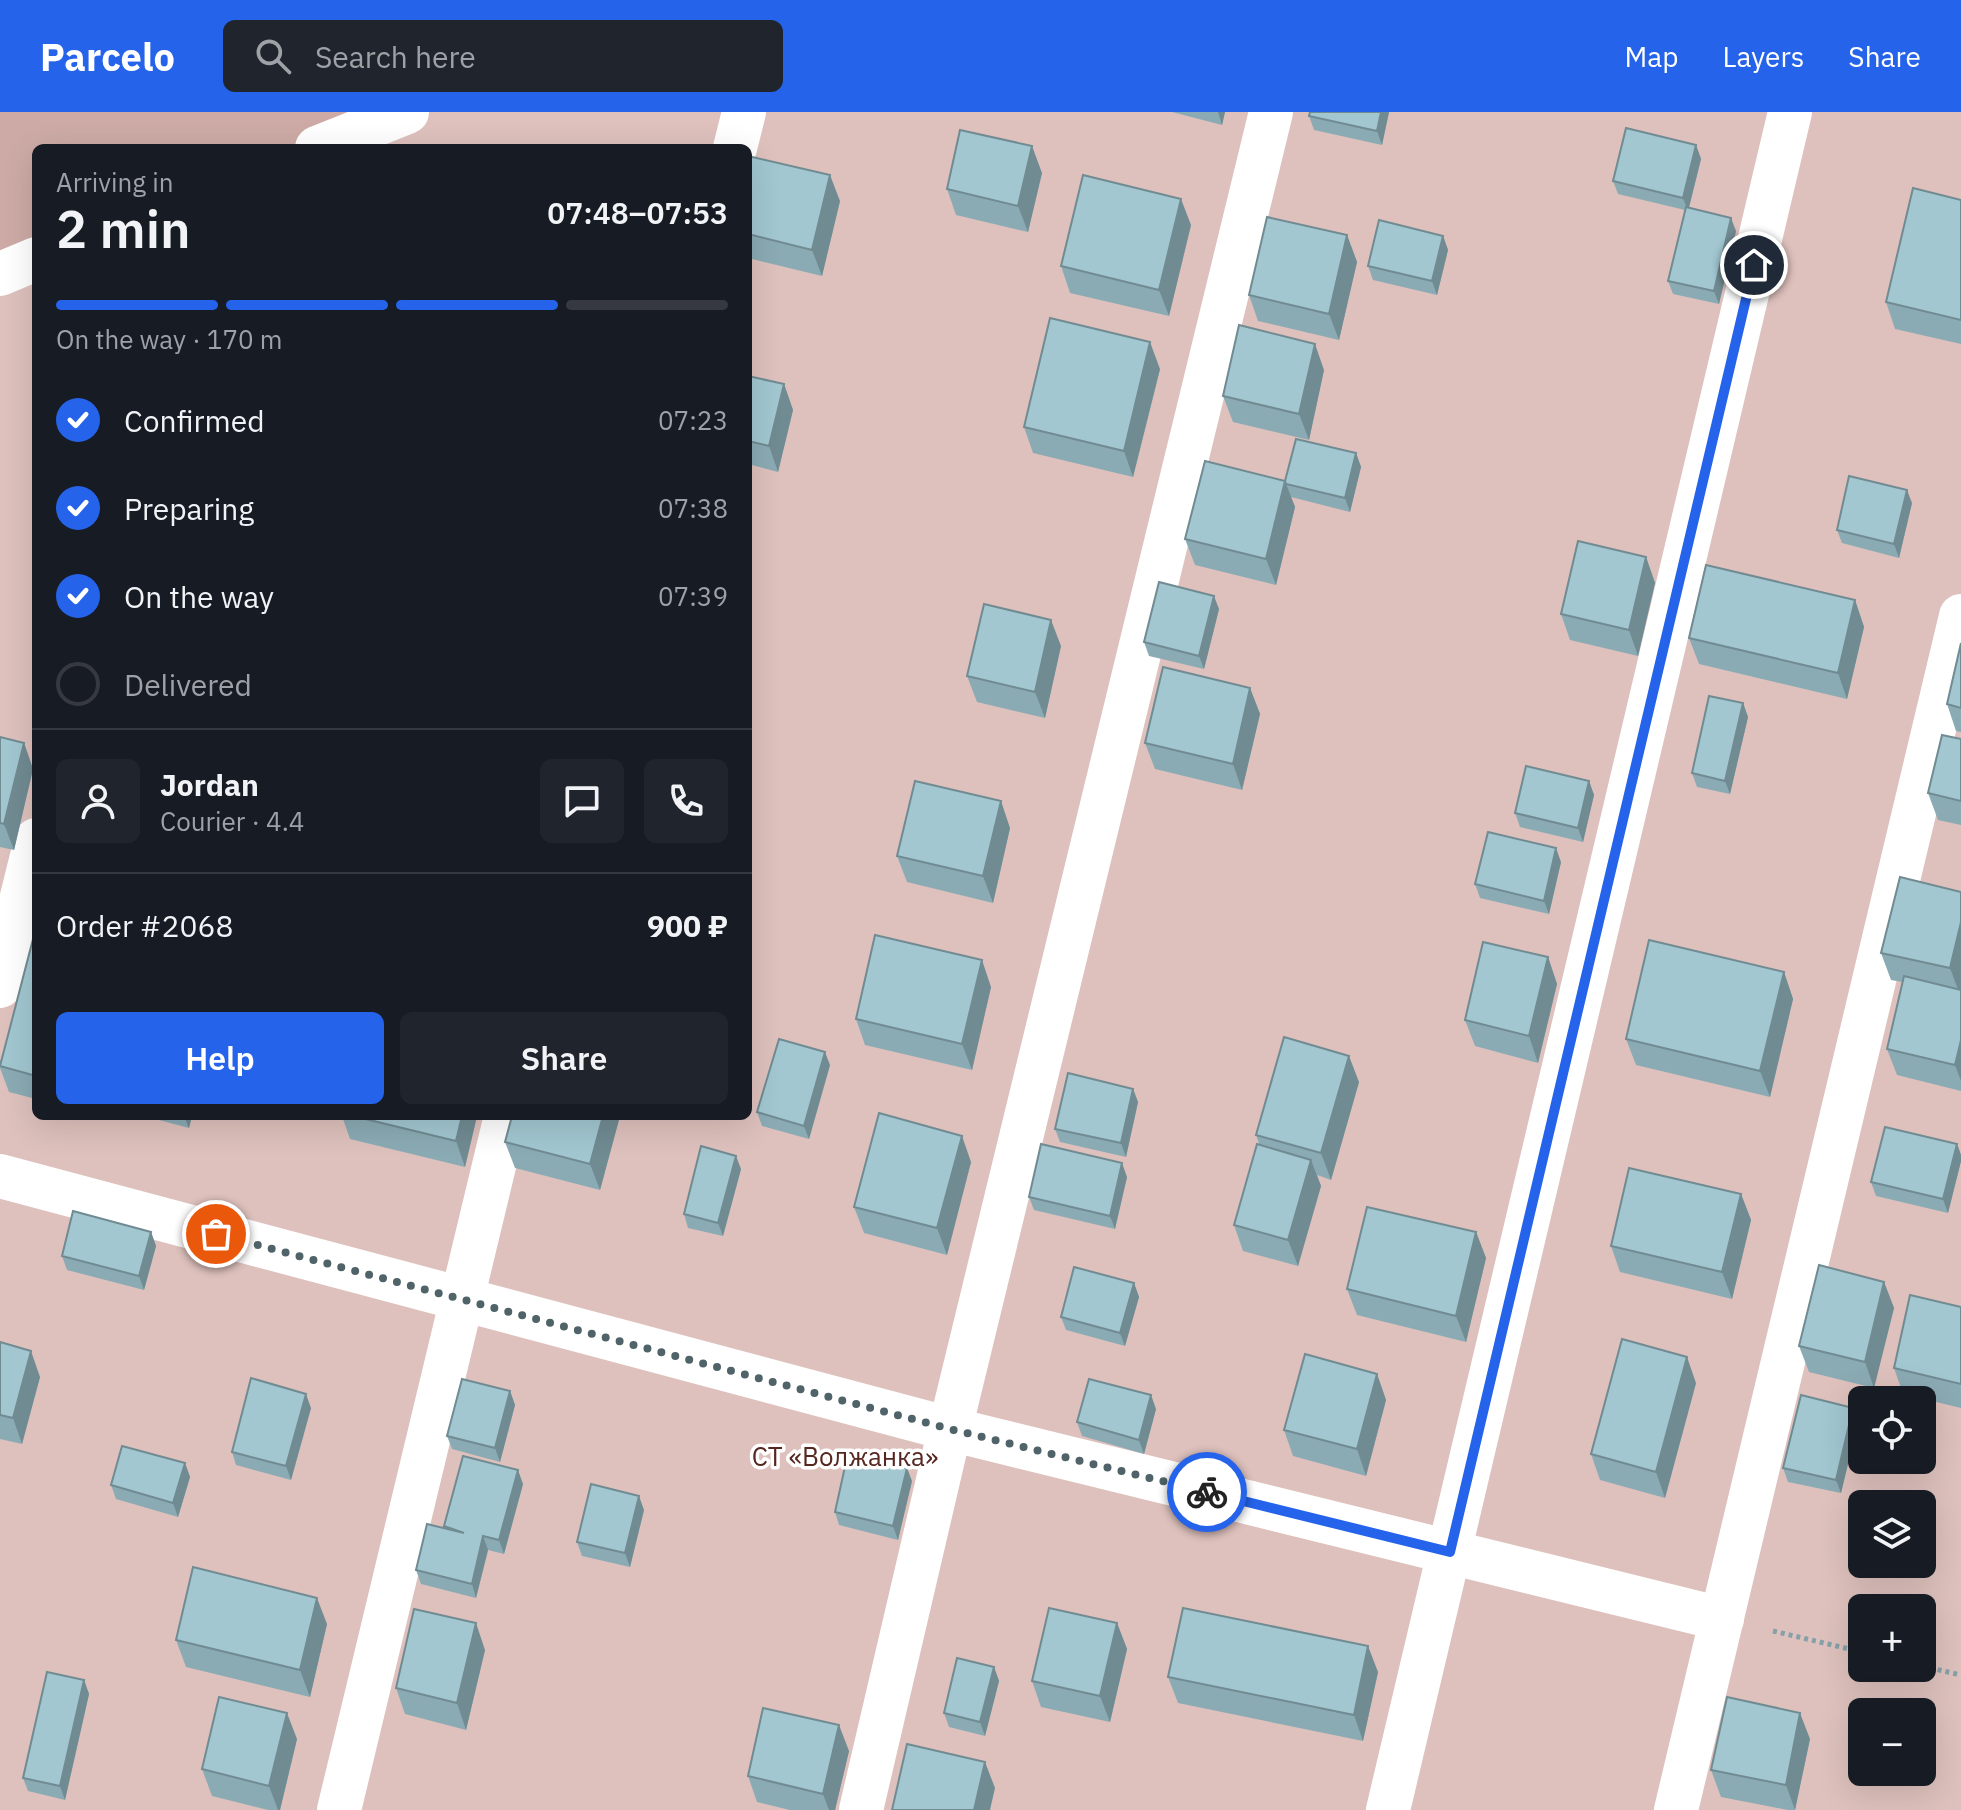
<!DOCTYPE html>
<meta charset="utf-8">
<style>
:root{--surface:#171b24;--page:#20242c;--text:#f1f3f6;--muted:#9ea1a6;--line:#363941;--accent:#2563eb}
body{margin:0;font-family:"IBM Plex Sans",sans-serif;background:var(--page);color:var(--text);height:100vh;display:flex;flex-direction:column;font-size:30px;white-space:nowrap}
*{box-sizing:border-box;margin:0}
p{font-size:26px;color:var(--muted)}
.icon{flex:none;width:44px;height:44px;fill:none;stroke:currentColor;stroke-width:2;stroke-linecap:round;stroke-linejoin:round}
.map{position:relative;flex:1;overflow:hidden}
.details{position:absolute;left:32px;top:32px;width:720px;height:976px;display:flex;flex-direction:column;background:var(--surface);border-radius:12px;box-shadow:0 8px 32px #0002}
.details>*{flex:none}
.controls{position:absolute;left:1848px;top:1274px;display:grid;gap:16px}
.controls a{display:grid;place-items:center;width:88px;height:88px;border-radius:12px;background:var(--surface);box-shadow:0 8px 32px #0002;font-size:40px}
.pin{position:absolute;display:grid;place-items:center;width:68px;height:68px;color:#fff;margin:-34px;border:4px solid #fff;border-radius:50%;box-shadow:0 2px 8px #0007}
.courier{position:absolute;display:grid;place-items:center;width:80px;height:80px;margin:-40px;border:6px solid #2563eb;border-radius:50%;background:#fff;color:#222;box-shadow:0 2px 10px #0007}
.head em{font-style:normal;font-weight:600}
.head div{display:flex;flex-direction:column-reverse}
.head{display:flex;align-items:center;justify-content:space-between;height:136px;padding:0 24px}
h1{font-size:52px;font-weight:600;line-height:60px}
.bar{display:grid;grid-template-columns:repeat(4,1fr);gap:12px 8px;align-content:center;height:96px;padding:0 24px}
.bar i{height:10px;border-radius:6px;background:var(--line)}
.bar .current{background:var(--accent)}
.bar p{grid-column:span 4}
.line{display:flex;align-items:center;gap:20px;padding:0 24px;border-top:2px solid var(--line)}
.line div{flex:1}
.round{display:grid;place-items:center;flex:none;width:84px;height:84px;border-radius:12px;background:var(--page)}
ol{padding:0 24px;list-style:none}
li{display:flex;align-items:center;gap:24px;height:88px}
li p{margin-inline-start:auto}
li .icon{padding:8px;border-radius:50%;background:var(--accent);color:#fff;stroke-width:4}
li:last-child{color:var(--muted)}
li i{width:44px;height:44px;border:4px solid var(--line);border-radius:50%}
.cta{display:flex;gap:16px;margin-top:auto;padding:16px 24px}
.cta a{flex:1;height:92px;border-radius:12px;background:var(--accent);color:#fff;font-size:32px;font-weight:600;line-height:92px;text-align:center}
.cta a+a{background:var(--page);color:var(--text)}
header{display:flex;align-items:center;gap:48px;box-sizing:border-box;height:112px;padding:0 40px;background:var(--accent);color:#fff}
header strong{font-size:38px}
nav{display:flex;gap:44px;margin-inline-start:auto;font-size:28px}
.search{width:560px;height:72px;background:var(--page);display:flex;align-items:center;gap:20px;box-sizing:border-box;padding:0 28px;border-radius:12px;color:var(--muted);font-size:30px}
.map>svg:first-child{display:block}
.green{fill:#dec1bd;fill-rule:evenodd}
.forest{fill:#cdaaa5}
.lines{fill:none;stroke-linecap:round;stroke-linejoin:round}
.path{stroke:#86a0a7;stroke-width:5;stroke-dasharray:4 4;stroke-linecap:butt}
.minor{stroke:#fff;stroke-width:44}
.wall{fill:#8babb4}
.shaded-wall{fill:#718b92}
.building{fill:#a2c7d1;stroke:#718b92;stroke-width:2}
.done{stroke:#4f6368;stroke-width:8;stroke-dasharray:0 14.4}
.route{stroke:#2563eb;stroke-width:10}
.labels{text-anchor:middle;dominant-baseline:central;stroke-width:7;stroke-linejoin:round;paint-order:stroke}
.park-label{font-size:26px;fill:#562621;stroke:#fff}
</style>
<header>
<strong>Parcelo</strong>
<div class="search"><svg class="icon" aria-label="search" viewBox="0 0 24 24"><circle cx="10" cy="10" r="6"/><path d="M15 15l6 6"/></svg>Search here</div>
<nav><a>Map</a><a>Layers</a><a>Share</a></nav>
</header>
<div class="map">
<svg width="1961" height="1698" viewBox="0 0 1961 1698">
<rect width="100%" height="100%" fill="#ccedf6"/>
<!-- green -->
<path class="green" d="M390 0H1961V1698H0V171L36 155V1004H748V36H308ZM1862 1288H1922V1348H1862ZM1862 1392H1922V1452H1862ZM1862 1496H1922V1556H1862ZM1862 1600H1922V1660H1862Z"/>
<!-- forest -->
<polygon class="forest" points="0,0 390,0 308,36 36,36 36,155 0,171"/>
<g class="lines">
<!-- path -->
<g class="path">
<polyline points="1773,1519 1862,1540"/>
<polyline points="1922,1554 1961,1563"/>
</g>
<!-- minor -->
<g class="minor">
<polyline points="317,36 407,0"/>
<polyline points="735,36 744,0"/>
<polyline points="0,162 36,147"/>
<polyline points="0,874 36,728"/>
<polyline points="0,1064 950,1317 1722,1507"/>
<polyline points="339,1698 506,1004"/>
<polyline points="861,1698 950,1317 1271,0"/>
<polyline points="1388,1698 1790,0"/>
<polyline points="1676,1698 1961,504"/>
</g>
</g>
<!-- wall -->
<g class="wall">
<polygon points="1172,0 1225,0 1222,13"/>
<polygon points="1310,0 1389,0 1382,33 1314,18 1309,4"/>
<polygon points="1696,33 1701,47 1689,96 1736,119 1719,192 1673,182 1668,169 1685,98 1618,82 1613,69"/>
<polygon points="748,44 840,89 822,164 748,146"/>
<polygon points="1042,61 1028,120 956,103 947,77"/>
<polygon points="1961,88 1961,232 1895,217 1886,190"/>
<polygon points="1191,113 1169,204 1070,181 1061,154"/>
<polygon points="1347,123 1357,150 1339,228 1258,209 1249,183"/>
<polygon points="1443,124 1448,138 1437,183 1373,168 1368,154"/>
<polygon points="1160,257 1133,365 1033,341 1024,315"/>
<polygon points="1324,258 1309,328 1233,310 1223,284"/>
<polygon points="748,264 784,272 793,298 778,360 748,352"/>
<polygon points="1356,341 1361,355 1350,400 1291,385 1295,395 1276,473 1195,453 1185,427 1285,369"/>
<polygon points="1912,391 1899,446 1842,431 1837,418"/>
<polygon points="1646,445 1655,471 1638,544 1570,528 1561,502"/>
<polygon points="1855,488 1864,515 1847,587 1699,552 1689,526"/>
<polygon points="1219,497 1204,557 1149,544 1144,530"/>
<polygon points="1961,531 1961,620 1956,619 1947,592"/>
<polygon points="1061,534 1045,606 977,590 967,564"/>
<polygon points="1250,576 1260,602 1242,678 1155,657 1145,631"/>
<polygon points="1743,591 1748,605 1730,682 1697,675 1692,661"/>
<polygon points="0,625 24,631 33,657 14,738 0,735"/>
<polygon points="1961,627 1961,713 1938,708 1928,681"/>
<polygon points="1589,669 1594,683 1583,730 1520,715 1515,701"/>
<polygon points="1010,716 993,791 907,770 897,744"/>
<polygon points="1561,750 1549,802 1480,786 1475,772"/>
<polygon points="1961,780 1961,979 1897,963 1887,937 1902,870 1891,868 1881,841"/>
<polygon points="36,828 36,987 9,980 0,956 0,950"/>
<polygon points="1548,845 1557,872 1538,951 1475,934 1465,908"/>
<polygon points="1784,860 1793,887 1770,985 1636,953 1626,927"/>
<polygon points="991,875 972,958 865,933 856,907"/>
<polygon points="830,953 809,1027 762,1014 757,1000"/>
<polygon points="1359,970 1331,1068 1317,1063 1321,1074 1298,1154 1243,1139 1234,1113 1260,1034 1256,1023"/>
<polygon points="1133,977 1138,990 1126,1045 1060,1030 1055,1017"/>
<polygon points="144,1004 192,1004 189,1016"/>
<polygon points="342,1004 477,1004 465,1055 350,1027"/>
<polygon points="512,1004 620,1004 600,1078 515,1056 505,1030"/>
<polygon points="1957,1032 1961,1043 1961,1049 1948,1101 1876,1084 1871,1070"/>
<polygon points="971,1050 947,1143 864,1121 854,1095"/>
<polygon points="741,1057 723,1124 688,1116 684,1102"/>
<polygon points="1127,1065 1115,1117 1034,1098 1029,1085"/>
<polygon points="1741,1082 1751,1108 1732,1187 1620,1160 1611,1134"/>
<polygon points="151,1120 156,1134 144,1178 67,1158 62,1144"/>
<polygon points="1476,1120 1486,1146 1466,1230 1357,1203 1347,1177"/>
<polygon points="1884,1170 1894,1196 1874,1276 1809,1260 1799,1234"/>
<polygon points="1134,1171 1139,1185 1125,1234 1066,1218 1061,1205"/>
<polygon points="1961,1195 1961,1296 1903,1282 1894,1256"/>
<polygon points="0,1230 40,1265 22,1332 0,1327"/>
<polygon points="1377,1262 1386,1288 1366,1364 1293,1344 1284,1318"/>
<polygon points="1696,1271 1665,1386 1600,1368 1591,1342"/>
<polygon points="510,1279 515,1293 500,1350 452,1337 447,1324"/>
<polygon points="311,1296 291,1368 236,1353 232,1340"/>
<polygon points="1853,1296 1858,1310 1841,1381 1788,1370 1783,1356"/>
<polygon points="1156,1297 1144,1342 1082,1324 1077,1310"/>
<polygon points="185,1351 190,1365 178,1405 116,1387 111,1373"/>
<polygon points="912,1369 898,1428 839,1413 835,1400"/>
<polygon points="523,1372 504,1442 488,1438 476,1486 421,1472 416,1458 445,1416 444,1414"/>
<polygon points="644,1398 630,1455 582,1444 577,1430"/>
<polygon points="1117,1511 1127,1537 1110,1610 1041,1595 1032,1569"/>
<polygon points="327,1512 310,1585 186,1555 176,1528"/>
<polygon points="485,1538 466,1618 405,1602 396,1576"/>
<polygon points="994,1555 999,1569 985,1624 949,1615 944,1601"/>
<polygon points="1378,1560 1363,1629 1178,1591 1168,1565"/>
<polygon points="84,1568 89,1582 65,1688 28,1679 23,1666"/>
<polygon points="297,1627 280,1698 268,1698 212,1684 202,1657"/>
<polygon points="1810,1627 1795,1698 1788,1698 1721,1685 1711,1658"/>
<polygon points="849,1639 835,1698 790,1698 757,1690 748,1664"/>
</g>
<!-- shaded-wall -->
<g class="shaded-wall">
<polygon points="1218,0 1225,0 1222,13"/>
<polygon points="1381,0 1389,0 1382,33 1377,19"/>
<polygon points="1696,33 1701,47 1688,99 1683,86"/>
<polygon points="1032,34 1042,61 1028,120 1018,94"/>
<polygon points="830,63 840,89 822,164 812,138"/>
<polygon points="1181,87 1191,113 1169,204 1159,178"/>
<polygon points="1731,106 1736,119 1719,192 1714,179"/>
<polygon points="1347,123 1357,150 1339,228 1329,202"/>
<polygon points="1443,124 1448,138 1437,183 1432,169"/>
<polygon points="1150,230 1160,257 1133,365 1124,339"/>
<polygon points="1315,232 1324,258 1309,328 1299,302"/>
<polygon points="784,272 793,298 778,360 769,334"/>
<polygon points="1356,341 1361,355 1350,400 1345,386"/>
<polygon points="1285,369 1295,395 1276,473 1266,447"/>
<polygon points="1907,378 1912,391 1899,446 1894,432"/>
<polygon points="1646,445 1655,471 1638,544 1629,518"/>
<polygon points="1214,484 1219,497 1204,557 1199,544"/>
<polygon points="1855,488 1864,515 1847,587 1838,561"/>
<polygon points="1051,508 1061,534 1045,606 1035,580"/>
<polygon points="1250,576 1260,602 1242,678 1233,652"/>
<polygon points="1743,591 1748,605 1730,682 1725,669"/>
<polygon points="24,631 33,657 14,738 4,712"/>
<polygon points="1589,669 1594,683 1583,730 1578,716"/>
<polygon points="1001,689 1010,716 993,791 983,764"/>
<polygon points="1556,736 1561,750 1549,802 1544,789"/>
<polygon points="1961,810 1961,877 1960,883 1950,856"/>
<polygon points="1548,845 1557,872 1538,951 1529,924"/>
<polygon points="982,848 991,875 972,958 962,932"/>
<polygon points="1784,860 1793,887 1770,985 1760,959"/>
<polygon points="1961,928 1961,969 1955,953"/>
<polygon points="825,940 830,953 809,1027 804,1014"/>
<polygon points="1349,944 1359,970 1331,1068 1321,1041"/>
<polygon points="1133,977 1138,990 1126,1045 1121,1031"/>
<polygon points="184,1004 192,1004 189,1016"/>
<polygon points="462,1004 477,1004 465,1055 456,1029"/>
<polygon points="603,1004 620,1004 600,1078 590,1052"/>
<polygon points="962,1024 971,1050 947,1143 937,1116"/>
<polygon points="1957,1032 1961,1043 1961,1049 1948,1101 1943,1087"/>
<polygon points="736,1044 741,1057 723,1124 718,1111"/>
<polygon points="1311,1048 1321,1074 1298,1154 1288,1128"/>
<polygon points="1122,1051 1127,1065 1115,1117 1110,1104"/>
<polygon points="1741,1082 1751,1108 1732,1187 1722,1160"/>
<polygon points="151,1120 156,1134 144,1178 139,1164"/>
<polygon points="1476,1120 1486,1146 1466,1230 1456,1204"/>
<polygon points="1884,1170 1894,1196 1874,1276 1865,1250"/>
<polygon points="1134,1171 1139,1185 1125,1234 1120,1221"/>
<polygon points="31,1239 40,1265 22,1332 13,1306"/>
<polygon points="1687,1245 1696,1271 1665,1386 1656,1360"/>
<polygon points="1377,1262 1386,1288 1366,1364 1357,1337"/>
<polygon points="510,1279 515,1293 500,1350 495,1336"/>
<polygon points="306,1282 311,1296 291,1368 286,1354"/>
<polygon points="1151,1283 1156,1297 1144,1342 1139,1328"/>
<polygon points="1853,1296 1858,1310 1841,1381 1836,1368"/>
<polygon points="185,1351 190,1365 178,1405 173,1391"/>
<polygon points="907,1356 912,1369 898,1428 893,1414"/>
<polygon points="518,1358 523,1372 504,1442 499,1428"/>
<polygon points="639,1384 644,1398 630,1455 625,1441"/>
<polygon points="483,1424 488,1438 476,1486 472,1472"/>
<polygon points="317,1486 327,1512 310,1585 300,1558"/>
<polygon points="476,1511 485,1538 466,1618 457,1591"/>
<polygon points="1117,1511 1127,1537 1110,1610 1100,1584"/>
<polygon points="1368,1534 1378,1560 1363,1629 1354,1603"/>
<polygon points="994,1555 999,1569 985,1624 980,1610"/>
<polygon points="84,1568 89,1582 65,1688 60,1674"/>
<polygon points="287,1601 297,1627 280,1698 278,1698 269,1674"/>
<polygon points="1800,1601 1810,1627 1795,1698 1786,1673"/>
<polygon points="839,1613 849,1639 835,1698 829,1698 823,1682"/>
<polygon points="985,1650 995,1676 990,1698 974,1698"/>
</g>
<!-- building -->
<g class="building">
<polygon points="1310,0 1381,0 1377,19 1309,4"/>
<polygon points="1626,16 1696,33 1683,86 1613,69"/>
<polygon points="960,18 1032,34 1018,94 947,77"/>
<polygon points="748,44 830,63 812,138 748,122"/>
<polygon points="1083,63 1181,87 1159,178 1061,154"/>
<polygon points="1913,76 1961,88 1961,208 1886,190"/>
<polygon points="1686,95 1731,106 1714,179 1668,169"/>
<polygon points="1267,105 1347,123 1329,202 1249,183"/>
<polygon points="1379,108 1443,124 1432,169 1368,154"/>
<polygon points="1050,206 1150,230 1124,339 1024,315"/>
<polygon points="1239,213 1315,232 1299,302 1223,284"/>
<polygon points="748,264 784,272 769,334 748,329"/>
<polygon points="1296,327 1356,341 1345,386 1286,372 1285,369"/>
<polygon points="1205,349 1285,369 1266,447 1185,427"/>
<polygon points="1849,364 1907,378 1894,432 1837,418"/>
<polygon points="1578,429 1646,445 1629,518 1561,502"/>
<polygon points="1706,453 1855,488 1838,561 1689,526"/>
<polygon points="1159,470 1214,484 1199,544 1144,530"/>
<polygon points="984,492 1051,508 1035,580 967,564"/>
<polygon points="1961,531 1961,596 1947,592"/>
<polygon points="1163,555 1250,576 1233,652 1145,631"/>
<polygon points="1709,584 1743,591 1725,669 1692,661"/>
<polygon points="1942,623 1961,627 1961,689 1928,681"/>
<polygon points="0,625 24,631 4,712 0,711"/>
<polygon points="1526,654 1589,669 1578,716 1515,701"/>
<polygon points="915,669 1001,689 983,764 897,744"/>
<polygon points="1488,720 1556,736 1544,789 1475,772"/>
<polygon points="1900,765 1961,780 1961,810 1950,856 1881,841"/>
<polygon points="875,823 982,848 962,932 856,907"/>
<polygon points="33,827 36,828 36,964 0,954"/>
<polygon points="1649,828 1784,860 1760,959 1626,927"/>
<polygon points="1483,830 1548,845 1529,924 1465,908"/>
<polygon points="1904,864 1961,878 1961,928 1955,953 1887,937"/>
<polygon points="1284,925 1349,944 1321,1041 1256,1023"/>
<polygon points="779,927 825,940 804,1014 757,1000"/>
<polygon points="1068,961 1133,977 1121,1031 1055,1017"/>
<polygon points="879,1001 962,1024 937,1116 854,1095"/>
<polygon points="353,1004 462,1004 456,1029"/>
<polygon points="512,1004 603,1004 590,1052 505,1030"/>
<polygon points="1885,1015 1957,1032 1943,1087 1871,1070"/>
<polygon points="1041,1032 1122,1051 1110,1104 1029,1085"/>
<polygon points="1257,1032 1311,1048 1288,1128 1234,1113"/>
<polygon points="701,1034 736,1044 718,1111 684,1102"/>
<polygon points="1629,1056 1741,1082 1722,1160 1611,1134"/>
<polygon points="1367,1095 1476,1120 1456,1204 1347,1177"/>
<polygon points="73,1099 151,1120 139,1164 62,1144"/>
<polygon points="1819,1153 1884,1170 1865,1250 1799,1234"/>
<polygon points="1074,1155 1134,1171 1120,1221 1061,1205"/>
<polygon points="1910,1183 1961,1195 1961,1272 1894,1256"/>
<polygon points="1622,1227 1687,1245 1656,1360 1591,1342"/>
<polygon points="0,1230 31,1239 13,1306 0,1303"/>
<polygon points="1305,1242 1377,1262 1357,1337 1284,1318"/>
<polygon points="251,1266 306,1282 286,1354 232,1340"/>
<polygon points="462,1267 510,1279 495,1336 447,1324"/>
<polygon points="1089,1267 1151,1283 1139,1328 1077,1310"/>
<polygon points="1801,1283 1853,1296 1836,1368 1783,1356"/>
<polygon points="122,1334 185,1351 173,1391 111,1373"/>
<polygon points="848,1341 907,1356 893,1414 835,1400"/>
<polygon points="463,1344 518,1358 499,1428 483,1424 472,1472 416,1458 427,1412 464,1421 444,1414"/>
<polygon points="591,1372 639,1384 625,1441 577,1430"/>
<polygon points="193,1455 317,1486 300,1558 176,1528"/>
<polygon points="1049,1496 1117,1511 1100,1584 1032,1569"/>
<polygon points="1183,1496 1368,1534 1354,1603 1168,1565"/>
<polygon points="414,1497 476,1511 457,1591 396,1576"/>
<polygon points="957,1546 994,1555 980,1610 944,1601"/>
<polygon points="47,1560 84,1568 60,1674 23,1666"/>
<polygon points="219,1585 287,1601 269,1674 202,1657"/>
<polygon points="1727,1585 1800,1601 1786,1673 1711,1658"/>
<polygon points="763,1596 839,1613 823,1682 748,1664"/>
<polygon points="907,1632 985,1650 974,1698 892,1698"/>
</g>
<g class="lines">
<!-- done -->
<polyline class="done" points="216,1122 950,1317 1207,1380"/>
<!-- route -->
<polyline class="route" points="1207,1380 1450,1440 1754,153"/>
</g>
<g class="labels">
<!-- park labels -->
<g class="park-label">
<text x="845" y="1344">СТ «Волжанка»</text>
</g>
</g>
</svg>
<div class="controls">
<a><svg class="icon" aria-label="locate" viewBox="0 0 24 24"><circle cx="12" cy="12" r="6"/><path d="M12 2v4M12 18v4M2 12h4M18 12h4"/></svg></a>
<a><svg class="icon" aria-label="layers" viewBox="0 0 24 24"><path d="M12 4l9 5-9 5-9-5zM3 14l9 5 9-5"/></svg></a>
<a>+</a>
<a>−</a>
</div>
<div class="pin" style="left:216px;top:1122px;background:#ea580c"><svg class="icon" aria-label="bag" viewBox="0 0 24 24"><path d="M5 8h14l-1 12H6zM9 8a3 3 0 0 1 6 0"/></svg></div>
<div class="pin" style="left:1754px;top:153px;background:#1f2937"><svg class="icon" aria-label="home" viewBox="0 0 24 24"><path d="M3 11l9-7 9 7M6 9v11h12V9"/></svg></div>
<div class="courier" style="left:1207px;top:1380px"><svg class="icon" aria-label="bike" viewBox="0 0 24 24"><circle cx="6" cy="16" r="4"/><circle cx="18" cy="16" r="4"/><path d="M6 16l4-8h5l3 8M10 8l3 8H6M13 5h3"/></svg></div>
<section class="details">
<div class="head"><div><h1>2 min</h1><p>Arriving in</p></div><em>07:48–07:53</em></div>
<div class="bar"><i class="current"></i><i class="current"></i><i class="current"></i><i></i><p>On the way · 170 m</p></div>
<ol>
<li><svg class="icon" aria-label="check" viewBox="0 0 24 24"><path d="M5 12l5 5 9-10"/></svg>Confirmed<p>07:23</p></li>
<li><svg class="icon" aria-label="check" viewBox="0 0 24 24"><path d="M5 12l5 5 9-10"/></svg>Preparing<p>07:38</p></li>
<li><svg class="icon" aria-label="check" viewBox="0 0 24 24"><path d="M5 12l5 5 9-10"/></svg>On the way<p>07:39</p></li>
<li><i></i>Delivered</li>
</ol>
<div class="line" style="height:144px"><a class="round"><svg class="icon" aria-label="person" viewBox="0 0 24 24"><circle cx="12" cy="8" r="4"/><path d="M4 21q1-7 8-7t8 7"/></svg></a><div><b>Jordan</b><p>Courier · 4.4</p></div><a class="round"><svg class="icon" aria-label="chat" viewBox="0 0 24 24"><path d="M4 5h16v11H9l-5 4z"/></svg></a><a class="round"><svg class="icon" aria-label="phone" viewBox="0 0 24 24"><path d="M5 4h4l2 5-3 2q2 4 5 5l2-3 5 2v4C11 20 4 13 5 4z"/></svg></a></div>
<div class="line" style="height:104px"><div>Order #2068</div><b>900 ₽</b></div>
<div class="cta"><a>Help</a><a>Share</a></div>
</section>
</div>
